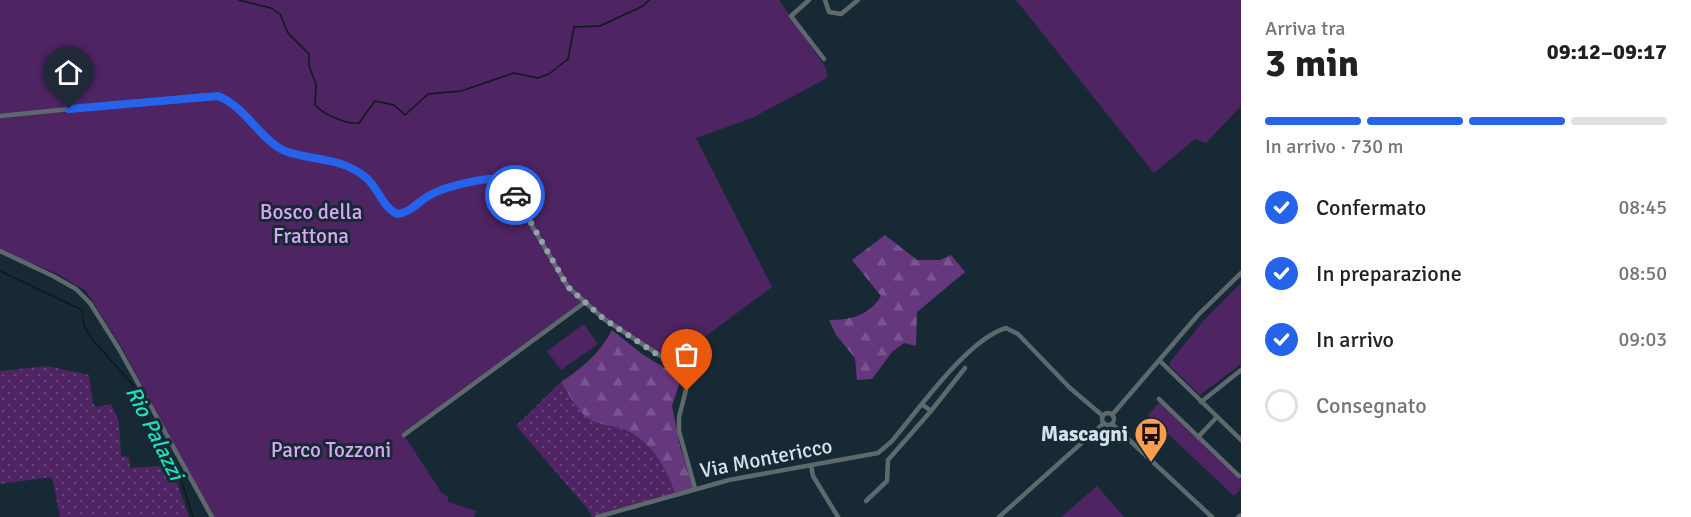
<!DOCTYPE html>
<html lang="it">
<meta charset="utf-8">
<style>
:root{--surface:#fff;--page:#f6f6f6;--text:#202124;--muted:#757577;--line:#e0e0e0;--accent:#2563eb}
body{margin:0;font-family:Signika,sans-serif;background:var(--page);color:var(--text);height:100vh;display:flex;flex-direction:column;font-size:22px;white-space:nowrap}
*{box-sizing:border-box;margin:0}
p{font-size:20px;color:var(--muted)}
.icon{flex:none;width:33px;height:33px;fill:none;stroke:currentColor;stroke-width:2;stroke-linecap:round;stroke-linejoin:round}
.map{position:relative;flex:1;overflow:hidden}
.side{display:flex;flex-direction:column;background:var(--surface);width:450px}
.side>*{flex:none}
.pin{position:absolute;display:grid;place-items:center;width:51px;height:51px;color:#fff;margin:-62px -26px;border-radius:50% 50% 50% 0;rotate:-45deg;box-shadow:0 0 6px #0007}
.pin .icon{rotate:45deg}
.courier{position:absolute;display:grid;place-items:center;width:60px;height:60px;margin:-30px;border:4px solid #2563eb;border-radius:50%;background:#fff;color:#222;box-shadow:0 2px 8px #0007}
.overview em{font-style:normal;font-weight:800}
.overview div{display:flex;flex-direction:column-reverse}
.overview{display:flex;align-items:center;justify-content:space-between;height:102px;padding:0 24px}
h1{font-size:39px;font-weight:800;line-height:45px}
.bar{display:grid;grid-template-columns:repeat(4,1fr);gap:9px 6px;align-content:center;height:72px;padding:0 24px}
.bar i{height:8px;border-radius:4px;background:var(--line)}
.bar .selected{background:var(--accent)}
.bar p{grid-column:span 4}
ol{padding:0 24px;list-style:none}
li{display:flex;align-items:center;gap:18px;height:66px}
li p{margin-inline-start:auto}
li .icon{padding:6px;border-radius:50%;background:var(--accent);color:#fff;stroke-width:4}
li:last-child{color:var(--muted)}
li i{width:33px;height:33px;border:3px solid var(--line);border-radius:50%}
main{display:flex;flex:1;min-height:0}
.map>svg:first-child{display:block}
.grass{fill:url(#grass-dots)}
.forest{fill:url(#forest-firs)}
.green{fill:#4e2463}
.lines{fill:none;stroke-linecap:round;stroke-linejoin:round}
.stream{stroke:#0b1b17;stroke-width:1.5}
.minor{stroke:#5d696c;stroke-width:4.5}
.done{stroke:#94a1ab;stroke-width:6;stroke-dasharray:0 10.8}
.route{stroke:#2563eb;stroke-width:8}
.labels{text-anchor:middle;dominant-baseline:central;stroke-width:6;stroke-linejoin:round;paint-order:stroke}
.park-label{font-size:21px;fill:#daa7f5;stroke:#182936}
.poi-label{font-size:21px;font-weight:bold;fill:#d6e1ea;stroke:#182936;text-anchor:end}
.street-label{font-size:21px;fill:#d6e1ea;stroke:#182936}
.water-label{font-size:22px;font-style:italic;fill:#21e1bb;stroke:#182936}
</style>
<main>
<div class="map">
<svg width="1241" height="517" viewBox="0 0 1241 517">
<defs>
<pattern id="grass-dots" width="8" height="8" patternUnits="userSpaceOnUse" patternTransform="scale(1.5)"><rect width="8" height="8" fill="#4e2463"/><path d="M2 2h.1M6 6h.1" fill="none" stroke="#67447a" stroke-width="1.8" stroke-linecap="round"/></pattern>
<pattern id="forest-firs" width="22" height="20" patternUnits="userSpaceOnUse" patternTransform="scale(1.5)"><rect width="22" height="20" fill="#65377d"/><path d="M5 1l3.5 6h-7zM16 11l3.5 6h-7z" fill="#7a5490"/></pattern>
</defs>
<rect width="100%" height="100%" fill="#182936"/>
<!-- grass -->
<g class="grass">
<polygon points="47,366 89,375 93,404 97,407 111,404 119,422 121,456 129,457 130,468 171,465 189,517 60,517 52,477 0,484 0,371"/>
<path d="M561 382C568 393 576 408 585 416 595 425 608 425 620 428 649 437 665 466 675 493L592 517 586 507 516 426Z"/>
</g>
<!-- forest -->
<g class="forest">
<path d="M885 235 917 260H940L951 255 965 272 917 312 916 346 904 343 892 352 872 379 857 380 855 358 836 335 829 320C851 320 870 315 881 296L852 260Z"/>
<path d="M612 330 642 354 681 378 672 406 680 446 694 490 675 493C665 466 649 437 620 428 608 425 595 425 585 416 576 408 568 393 561 382 581 369 601 352 612 330Z"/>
</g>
<!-- green -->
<g class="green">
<polygon points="0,0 779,0 826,68 827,78 752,118 696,138 772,287 702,339 678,368 583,302 404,435 441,492 448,497 448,502 476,511 474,517 213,517 122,348 86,291 56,273 0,251"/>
<polygon points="1016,0 1241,0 1241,106 1206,143 1195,139 1154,173"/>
<polygon points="1241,283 1241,364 1200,395 1170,366 1170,362 1204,320"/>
<polygon points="584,324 598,344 561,370 547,351"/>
<polygon points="1160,402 1241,479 1241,489 1234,496 1148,415"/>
<polygon points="1097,486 1124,517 1061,517"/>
</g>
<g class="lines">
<!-- stream -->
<g class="stream">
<path d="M239 0 271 8 280 14 288 33 309 54V66L316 84 315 105C323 114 347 125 359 123L375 101 394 105 405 115 428 94 461 91 514 73 538 78 549 74 568 59 574 27 600 26 643 6 649 0"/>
<polyline points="0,271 82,310 84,326 92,339 133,385 154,433 180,477 193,517"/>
</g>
<!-- minor -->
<g class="minor">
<polyline points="809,0 791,16 824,59"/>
<polyline points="825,0 829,12 841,14 858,0"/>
<path d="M0 116 208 95C240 98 256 131 281 148 302 163 338 156 364 175 378 186 381 206 397 214 409 213 419 201 430 195 444 187 490 175 505 180L568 287 604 319 662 357 683 374 687 386 679 417V431L695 488"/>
<polyline points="0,251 53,276 76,289 90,303 119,349 212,517"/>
<polyline points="1160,361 1241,440"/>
<polyline points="1159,399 1239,476"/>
<polyline points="1201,402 1241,370"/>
<polyline points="931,411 965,368"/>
<circle cx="1108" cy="419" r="6"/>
<polyline points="1112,415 1198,315 1241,273"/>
<polyline points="1112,424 1212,517"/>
<polyline points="404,435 584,303"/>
<polyline points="1198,437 1217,417"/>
<polyline points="811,465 813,476 838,517"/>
<polyline points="866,501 887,481 888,460 931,411 923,405"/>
<path d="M597 517 729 480 878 453 892 441C919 409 968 339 1006 328L1018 334 1070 388 1103 416"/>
<polyline points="999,517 1104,423"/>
<polyline points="1238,517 1241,515"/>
</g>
</g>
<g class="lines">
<!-- done -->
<polyline class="done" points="515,195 568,287 604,319 680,370 686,380 687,391"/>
<!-- route -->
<path class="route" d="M69 109 218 96C245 106 261 141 285 151 312 161 340 157 364 176 378 186 381 206 397 214 410 213 419 201 430 195 444 187 490 175 505 180L515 195"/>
</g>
<!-- icons -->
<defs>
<symbol id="bus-pin" viewBox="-11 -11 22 30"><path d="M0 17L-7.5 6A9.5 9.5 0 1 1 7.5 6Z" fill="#fb9e52" stroke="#182936"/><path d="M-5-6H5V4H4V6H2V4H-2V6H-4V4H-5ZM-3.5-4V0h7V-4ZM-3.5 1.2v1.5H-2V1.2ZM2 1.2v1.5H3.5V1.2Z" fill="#111"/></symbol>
</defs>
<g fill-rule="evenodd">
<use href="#bus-pin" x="1132" y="415" width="38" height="52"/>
</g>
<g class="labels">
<!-- park labels -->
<g class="park-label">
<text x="311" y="212">Bosco della<tspan x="311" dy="24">Frattona</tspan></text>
<text x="331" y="450">Parco Tozzoni</text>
</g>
<!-- poi labels -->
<g class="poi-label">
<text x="1128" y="434">Mascagni</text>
</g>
<!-- street labels -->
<g class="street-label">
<text transform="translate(766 458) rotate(-11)">Via Montericco</text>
</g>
<!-- water labels -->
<g class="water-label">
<text transform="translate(155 433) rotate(63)">Rio Palazzi</text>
</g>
</g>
</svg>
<div class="pin" style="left:687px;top:391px;background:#ea580c"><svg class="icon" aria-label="bag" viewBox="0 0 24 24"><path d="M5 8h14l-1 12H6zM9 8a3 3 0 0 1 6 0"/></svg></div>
<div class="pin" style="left:69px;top:109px;background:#1f2937"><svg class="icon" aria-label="home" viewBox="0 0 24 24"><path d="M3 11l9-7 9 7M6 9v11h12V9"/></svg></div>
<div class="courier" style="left:515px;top:195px"><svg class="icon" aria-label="car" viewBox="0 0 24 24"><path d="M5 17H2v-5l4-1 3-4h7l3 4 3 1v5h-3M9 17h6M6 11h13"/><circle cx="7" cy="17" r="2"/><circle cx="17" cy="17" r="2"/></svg></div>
</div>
<section class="side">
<div class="overview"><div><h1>3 min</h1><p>Arriva tra</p></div><em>09:12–09:17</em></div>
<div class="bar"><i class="selected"></i><i class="selected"></i><i class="selected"></i><i></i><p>In arrivo · 730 m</p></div>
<ol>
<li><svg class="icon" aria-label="check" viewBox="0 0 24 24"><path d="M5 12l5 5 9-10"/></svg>Confermato<p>08:45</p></li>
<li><svg class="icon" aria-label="check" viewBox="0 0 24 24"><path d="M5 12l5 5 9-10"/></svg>In preparazione<p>08:50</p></li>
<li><svg class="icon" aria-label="check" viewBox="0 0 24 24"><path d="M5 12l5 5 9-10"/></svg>In arrivo<p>09:03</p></li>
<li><i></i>Consegnato</li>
</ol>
</section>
</main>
